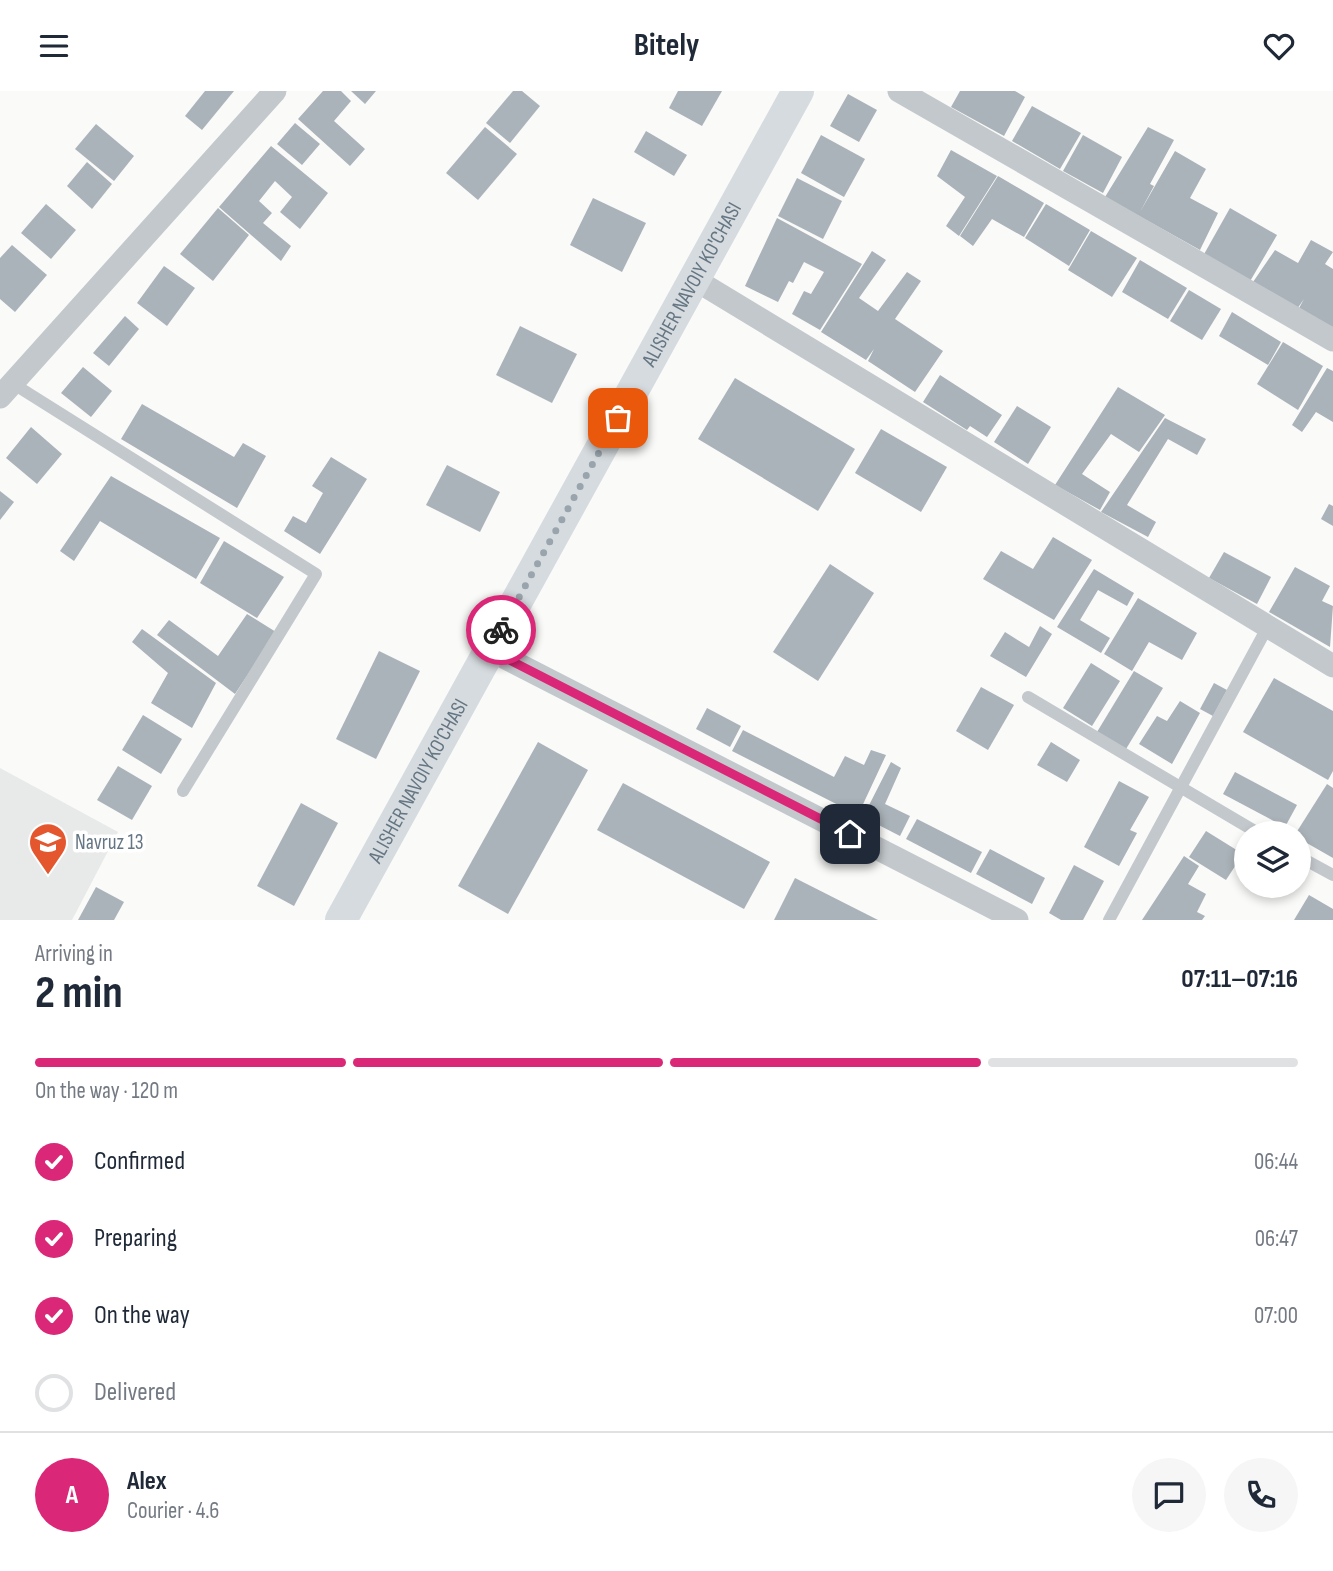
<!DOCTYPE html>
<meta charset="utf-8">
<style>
:root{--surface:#fff;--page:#f6f6f7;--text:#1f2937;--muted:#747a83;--line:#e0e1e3;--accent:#db2777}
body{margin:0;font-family:"Sofia Sans Condensed",sans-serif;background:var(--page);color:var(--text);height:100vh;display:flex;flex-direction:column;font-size:26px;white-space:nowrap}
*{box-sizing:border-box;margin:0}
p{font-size:23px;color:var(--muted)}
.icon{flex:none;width:38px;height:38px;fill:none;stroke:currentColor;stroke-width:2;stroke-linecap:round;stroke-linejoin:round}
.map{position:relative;height:829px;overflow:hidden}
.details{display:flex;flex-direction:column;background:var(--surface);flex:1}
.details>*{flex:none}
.fabs{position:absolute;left:1234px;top:730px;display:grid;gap:14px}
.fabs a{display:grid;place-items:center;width:77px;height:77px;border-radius:50%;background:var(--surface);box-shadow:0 4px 10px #0003;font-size:35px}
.pin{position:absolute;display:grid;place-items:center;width:60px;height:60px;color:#fff;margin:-30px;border-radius:14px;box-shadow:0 4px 10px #0006}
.courier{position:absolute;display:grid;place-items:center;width:70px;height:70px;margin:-35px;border:5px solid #db2777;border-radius:50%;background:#fff;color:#222;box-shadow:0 2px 9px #0007}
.headline em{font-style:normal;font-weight:700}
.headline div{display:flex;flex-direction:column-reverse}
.headline{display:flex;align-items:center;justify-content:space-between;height:119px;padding:0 35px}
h1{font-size:46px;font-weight:700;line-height:52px}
.bar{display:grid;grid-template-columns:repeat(4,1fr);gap:10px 7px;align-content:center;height:84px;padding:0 35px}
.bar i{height:9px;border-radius:5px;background:var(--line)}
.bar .current{background:var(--accent)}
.bar p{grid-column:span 4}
.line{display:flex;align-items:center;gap:18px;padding:0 35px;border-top:2px solid var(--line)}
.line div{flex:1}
.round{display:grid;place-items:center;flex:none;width:74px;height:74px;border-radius:37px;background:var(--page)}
ol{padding:0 35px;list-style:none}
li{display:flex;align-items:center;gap:21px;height:77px}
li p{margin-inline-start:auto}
li .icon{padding:7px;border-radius:50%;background:var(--accent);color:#fff;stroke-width:4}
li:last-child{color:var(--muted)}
li i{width:38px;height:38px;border:4px solid var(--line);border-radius:50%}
header{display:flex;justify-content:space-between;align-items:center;height:91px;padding:0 35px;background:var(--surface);font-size:32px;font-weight:700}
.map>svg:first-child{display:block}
.built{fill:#e8e9e9}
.building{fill:#aab3b9}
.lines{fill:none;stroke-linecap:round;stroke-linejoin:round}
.lane{stroke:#c3c8cc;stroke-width:12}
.street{stroke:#c3c8cc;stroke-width:23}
.secondary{stroke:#d6dbdf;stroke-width:32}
.done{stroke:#99a4ac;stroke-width:7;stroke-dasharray:0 12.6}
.route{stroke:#db2777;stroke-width:9}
.labels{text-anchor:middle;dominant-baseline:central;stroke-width:7;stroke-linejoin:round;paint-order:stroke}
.street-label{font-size:21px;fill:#657683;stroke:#fff}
.poi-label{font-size:21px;fill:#657683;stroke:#fff;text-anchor:start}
</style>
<header><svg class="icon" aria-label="menu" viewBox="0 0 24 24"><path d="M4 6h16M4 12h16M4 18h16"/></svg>Bitely<svg class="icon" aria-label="heart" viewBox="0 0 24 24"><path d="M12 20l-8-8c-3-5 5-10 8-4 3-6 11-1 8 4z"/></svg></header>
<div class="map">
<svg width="1333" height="829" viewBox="0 0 1333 829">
<rect width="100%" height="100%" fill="#fafaf8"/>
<!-- built -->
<polygon class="built" points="0,677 118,741 72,829 0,829"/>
<!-- building -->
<g class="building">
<polygon points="205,0 234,0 202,39 185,25"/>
<polygon points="323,0 341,0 351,10 334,30 365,58 350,75 298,28"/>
<polygon points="351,0 376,0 365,13"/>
<polygon points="513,0 522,0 540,15 510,52 486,32"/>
<polygon points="678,0 722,0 702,35 669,17"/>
<polygon points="960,0 1015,0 1025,6 1004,45 951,16"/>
<polygon points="848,3 877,19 859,51 830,35"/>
<polygon points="1032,15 1081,42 1060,78 1012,50"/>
<polygon points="295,32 320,53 302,74 277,53"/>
<polygon points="96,33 134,65 114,90 75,58"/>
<polygon points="485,36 517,63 478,109 446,82"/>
<polygon points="1148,36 1174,49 1150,93 1154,95 1140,121 1175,60 1206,78 1190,107 1218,122 1200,159 1105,106"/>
<polygon points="646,40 687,64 674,85 634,61"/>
<polygon points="821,44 865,68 844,106 801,82"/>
<polygon points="1083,44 1122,66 1103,102 1063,80"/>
<polygon points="271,55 328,102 300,138 280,121 292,106 275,90 259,110 272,122 263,132 291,155 281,170 219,116"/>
<polygon points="951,59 997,85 959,145 946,135 965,106 937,85"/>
<polygon points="87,71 112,93 92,118 67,95"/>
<polygon points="998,85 1044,112 1024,146 992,128 973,155 960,145"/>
<polygon points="797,87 842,110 823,148 778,125"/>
<polygon points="593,107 646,132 622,181 570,154"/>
<polygon points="46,113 76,139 51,168 21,142"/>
<polygon points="1046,113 1090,139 1069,175 1025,147"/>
<polygon points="218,117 249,144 213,190 180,163"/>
<polygon points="1230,117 1277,144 1249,192 1203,165"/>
<polygon points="777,127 862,173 820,239 792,223 804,200 811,203 824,181 804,171 793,192 789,190 778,211 745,195"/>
<polygon points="1091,140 1137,167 1112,206 1068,179"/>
<polygon points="1311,149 1333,161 1325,173 1333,178 1333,240 1298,219 1304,208 1297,218 1253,191 1275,159 1298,172"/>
<polygon points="12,154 47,184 15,221 0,208 0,167"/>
<polygon points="872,160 886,169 859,207 878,220 907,181 921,190 895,228 943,260 915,301 868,270 874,258 866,269 821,241"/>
<polygon points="1140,169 1187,197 1168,228 1122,201"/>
<polygon points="164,175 195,197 167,235 137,212"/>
<polygon points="1189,199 1221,218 1202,249 1170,230"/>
<polygon points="1232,221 1281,251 1268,274 1219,245"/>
<polygon points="125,225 139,238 109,275 93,262"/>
<polygon points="520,235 577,263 552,312 496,284"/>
<polygon points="1283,251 1323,275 1298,319 1257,293"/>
<polygon points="83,276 112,300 91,326 61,302"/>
<polygon points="1327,277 1333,280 1333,331 1316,321 1302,341 1292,334"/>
<polygon points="940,284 1002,324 987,346 970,335 967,339 923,311"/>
<polygon points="735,287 855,358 818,420 698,348"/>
<polygon points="1118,296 1165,324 1139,361 1111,343 1082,383 1110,401 1100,419 1055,394"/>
<polygon points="142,313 234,366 243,352 266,365 237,417 121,348"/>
<polygon points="1017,315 1051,336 1028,373 994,351"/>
<polygon points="1165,327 1206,348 1197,364 1168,348 1127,414 1156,431 1148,446 1101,421"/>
<polygon points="31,336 62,363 37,393 6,367"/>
<polygon points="881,338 947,376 921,421 855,382"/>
<polygon points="331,366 367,388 320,463 284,440 293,425 306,432 323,402 312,395"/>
<polygon points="447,374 500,401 480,441 426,414"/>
<polygon points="111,385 220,447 196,488 100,430 74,470 60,460"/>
<polygon points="0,400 14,411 0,429"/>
<polygon points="1329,413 1333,415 1333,435 1321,428"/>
<polygon points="1053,446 1092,469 1054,529 983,488 1001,460 1033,478"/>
<polygon points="224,450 284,486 257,527 200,492"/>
<polygon points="1224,461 1271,486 1257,513 1209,487"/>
<polygon points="830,473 874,502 818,590 773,561"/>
<polygon points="1295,476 1330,495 1322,510 1333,515 1330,556 1269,521"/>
<polygon points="1094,478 1134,502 1127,515 1098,499 1080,529 1110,547 1101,562 1057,536"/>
<polygon points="1138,507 1197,542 1182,569 1149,551 1132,580 1104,563"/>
<polygon points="247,523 276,541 235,603 157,544 169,529 218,565"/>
<polygon points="1040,535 1052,543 1026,586 990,565 1005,541 1029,556"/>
<polygon points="142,538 216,592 192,637 151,612 168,582 132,551"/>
<polygon points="379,560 420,580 376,668 336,648"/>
<polygon points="1091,572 1120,590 1092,635 1063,617"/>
<polygon points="1134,580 1163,597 1126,658 1097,641"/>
<polygon points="1274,587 1333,620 1333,680 1328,689 1243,641"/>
<polygon points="1214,592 1227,599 1213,625 1200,618"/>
<polygon points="981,596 1014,614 988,659 956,640"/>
<polygon points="1180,610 1200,622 1172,673 1139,653 1157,625 1167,630"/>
<polygon points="707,617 741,635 730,656 696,638"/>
<polygon points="143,624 182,648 161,683 122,659"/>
<polygon points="743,639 834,686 845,665 864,674 871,659 886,664 858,724 732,660"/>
<polygon points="538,651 588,679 508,823 458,795"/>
<polygon points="1051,651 1080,669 1067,691 1037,674"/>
<polygon points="891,671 901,677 885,713 910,725 900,745 863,726"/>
<polygon points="118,675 152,695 132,729 97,709"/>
<polygon points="1235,681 1297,714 1285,736 1223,703"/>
<polygon points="1119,690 1149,706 1130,739 1137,742 1119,775 1084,756"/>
<polygon points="623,692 770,771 744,818 597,739"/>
<polygon points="1327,693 1333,697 1333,767 1298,747 1296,742"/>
<polygon points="301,712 338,732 294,815 257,795"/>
<polygon points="917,728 982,761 971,782 906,748"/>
<polygon points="1206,740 1243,763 1226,789 1189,766"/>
<polygon points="990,758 1045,787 1032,813 976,783"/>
<polygon points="1184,765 1199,775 1188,793 1206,803 1197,821 1205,825 1202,829 1142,829"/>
<polygon points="1074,774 1104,790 1083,829 1061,829 1049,822"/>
<polygon points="795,787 878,829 774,829"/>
<polygon points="96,796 124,811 114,829 78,829"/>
<polygon points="1309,804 1333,818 1333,829 1294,829"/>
</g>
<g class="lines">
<!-- lane -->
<g class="lane">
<polyline points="12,292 316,483 183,700"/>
<polyline points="1028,606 1258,742"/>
<polyline points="1298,765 1333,784"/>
<polyline points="1109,829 1268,535"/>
</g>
<!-- street -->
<g class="street">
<polyline points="899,0 1333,249"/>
<polyline points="694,188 1333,575"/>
<polyline points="0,306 275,0"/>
<polyline points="490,559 1017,829"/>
</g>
<!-- secondary -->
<path class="secondary" id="s1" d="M341 829 798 0"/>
</g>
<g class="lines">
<!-- done -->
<polyline class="done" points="501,539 618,327"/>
<!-- route -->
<polyline class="route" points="501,539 490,559 850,743"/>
</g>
<!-- icons -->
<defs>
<symbol id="school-pin" viewBox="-11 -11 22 30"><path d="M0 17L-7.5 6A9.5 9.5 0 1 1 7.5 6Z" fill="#e4572e" stroke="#fff"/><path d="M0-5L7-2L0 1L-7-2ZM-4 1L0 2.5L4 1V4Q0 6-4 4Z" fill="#fff"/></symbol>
</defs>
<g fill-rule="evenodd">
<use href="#school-pin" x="26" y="729" width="44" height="60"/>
</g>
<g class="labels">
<!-- street labels -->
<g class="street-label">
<text stroke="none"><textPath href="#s1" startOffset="726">ALISHER NAVOIY KO'CHASI</textPath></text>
<text stroke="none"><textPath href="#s1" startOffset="159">ALISHER NAVOIY KO'CHASI</textPath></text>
</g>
<!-- poi labels -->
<g class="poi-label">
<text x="75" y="751">Navruz 13</text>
</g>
</g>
</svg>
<div class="fabs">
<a><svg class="icon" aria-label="layers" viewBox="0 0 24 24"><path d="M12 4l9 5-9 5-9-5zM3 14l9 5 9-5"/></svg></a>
</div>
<div class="pin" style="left:618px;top:327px;background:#ea580c"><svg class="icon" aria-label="bag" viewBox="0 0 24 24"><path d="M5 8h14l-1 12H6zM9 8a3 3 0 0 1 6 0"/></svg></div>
<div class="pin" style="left:850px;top:743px;background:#1f2937"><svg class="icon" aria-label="home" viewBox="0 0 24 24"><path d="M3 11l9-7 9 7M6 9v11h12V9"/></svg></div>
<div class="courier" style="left:501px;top:539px"><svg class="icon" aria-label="bike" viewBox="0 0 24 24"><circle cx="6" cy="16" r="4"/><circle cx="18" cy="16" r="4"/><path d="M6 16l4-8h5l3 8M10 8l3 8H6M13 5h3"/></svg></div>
</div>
<section class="details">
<div class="headline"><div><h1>2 min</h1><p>Arriving in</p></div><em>07:11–07:16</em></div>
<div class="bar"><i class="current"></i><i class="current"></i><i class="current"></i><i></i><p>On the way · 120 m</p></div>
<ol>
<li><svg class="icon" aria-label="check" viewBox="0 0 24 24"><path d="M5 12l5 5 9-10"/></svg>Confirmed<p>06:44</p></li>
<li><svg class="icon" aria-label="check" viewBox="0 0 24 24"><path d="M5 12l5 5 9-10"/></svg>Preparing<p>06:47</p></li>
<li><svg class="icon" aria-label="check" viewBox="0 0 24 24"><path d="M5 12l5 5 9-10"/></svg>On the way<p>07:00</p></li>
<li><i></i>Delivered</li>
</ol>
<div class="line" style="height:126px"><b class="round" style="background:var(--accent);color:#fff">A</b><div><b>Alex</b><p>Courier · 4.6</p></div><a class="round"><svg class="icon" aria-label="chat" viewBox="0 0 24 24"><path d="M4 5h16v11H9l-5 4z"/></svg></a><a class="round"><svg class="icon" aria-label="phone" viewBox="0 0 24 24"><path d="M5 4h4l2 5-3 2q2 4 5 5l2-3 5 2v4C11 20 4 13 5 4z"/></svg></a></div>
</section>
